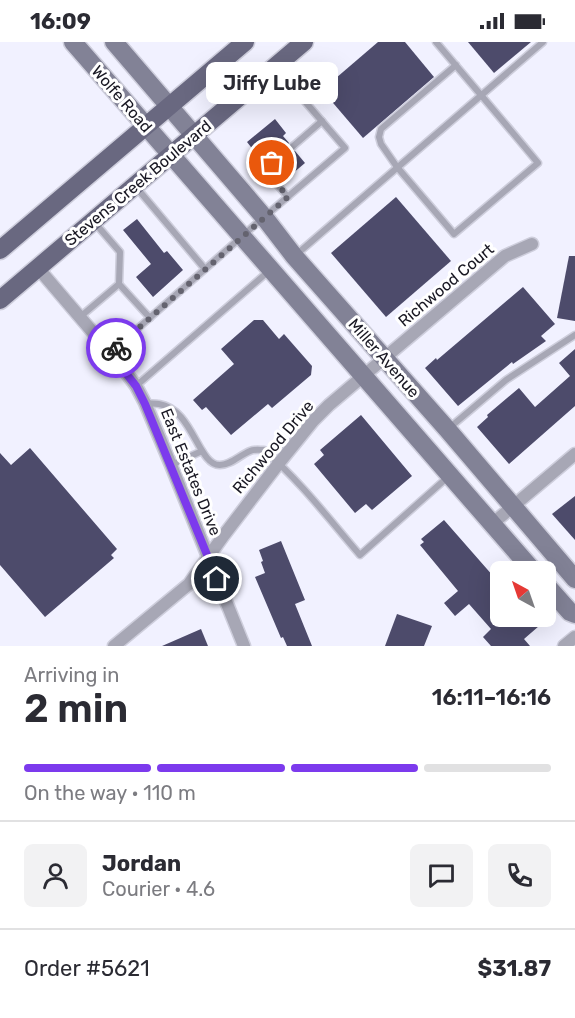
<!DOCTYPE html>
<meta charset="utf-8">
<style>
:root{--surface:#fff;--page:#f2f2f3;--text:#2b2b33;--muted:#7c7c81;--line:#e1e1e2;--accent:#7c3aed}
body{margin:0;font-family:Rubik,sans-serif;background:var(--page);color:var(--text);height:100vh;display:flex;flex-direction:column;font-size:22px;white-space:nowrap}
*{box-sizing:border-box;margin:0}
p{font-size:20px;color:var(--muted)}
.icon{flex:none;width:33px;height:33px;fill:none;stroke:currentColor;stroke-width:2;stroke-linecap:round;stroke-linejoin:round}
.map{position:relative;height:604px;overflow:hidden}
.panel{display:flex;flex-direction:column;background:var(--surface);flex:1}
.panel>*{flex:none}
.needle{width:39px;rotate:320deg}
.buttons{position:absolute;left:490px;top:519px;display:grid;gap:12px}
.buttons a{display:grid;place-items:center;width:66px;height:66px;border-radius:9px;background:var(--surface);box-shadow:0 6px 24px #0002;font-size:30px}
.pin{position:absolute;display:grid;place-items:center;width:51px;height:51px;color:#fff;margin:-26px;border:3px solid #fff;border-radius:50%;box-shadow:0 2px 6px #0007}
.courier{position:absolute;display:grid;place-items:center;width:60px;height:60px;margin:-30px;border:4px solid #7c3aed;border-radius:50%;background:#fff;color:#222;box-shadow:0 2px 8px #0007}
.bubble{position:absolute;height:42px;border-radius:9px;background:var(--surface);box-shadow:0 6px 24px #0002;font-size:20px;font-weight:600;line-height:42px;text-align:center}
.headline em{font-style:normal;font-weight:600}
.headline div{display:flex;flex-direction:column-reverse}
.headline{display:flex;align-items:center;justify-content:space-between;height:102px;padding:0 24px}
h1{font-size:39px;font-weight:600;line-height:45px}
.bar{display:grid;grid-template-columns:repeat(4,1fr);gap:9px 6px;align-content:center;height:72px;padding:0 24px}
.bar i{height:8px;border-radius:4px;background:var(--line)}
.bar .on{background:var(--accent)}
.bar p{grid-column:span 4}
.line{display:flex;align-items:center;gap:15px;padding:0 24px;border-top:2px solid var(--line)}
.line div{flex:1}
.round{display:grid;place-items:center;flex:none;width:63px;height:63px;border-radius:9px;background:var(--page)}
.status{display:flex;justify-content:space-between;align-items:center;height:42px;padding:0 30px;background:var(--surface);direction:ltr}
.status svg{height:16px;fill:currentColor}
.map>svg:first-child{display:block}
.building{fill:#4d4b6b}
.lines{fill:none;stroke-linecap:round;stroke-linejoin:round}
.lane-casing{stroke:#cecedc;stroke-width:9}
.street-casing{stroke:#cecedc;stroke-width:15}
.secondary-casing{stroke:#cecedc;stroke-width:21}
.primary-casing{stroke:#cecedc;stroke-width:21}
.lane{stroke:#a7a7b5;stroke-width:6}
.street{stroke:#a7a7b5;stroke-width:12}
.secondary{stroke:#828296;stroke-width:18}
.primary{stroke:#696880;stroke-width:18}
.done{stroke:#64636f;stroke-width:6;stroke-dasharray:0 10.8}
.route{stroke:#7c3aed;stroke-width:8}
.labels{text-anchor:middle;dominant-baseline:central;stroke-width:6;stroke-linejoin:round;paint-order:stroke}
.street-label{font-size:16px;fill:#181722;stroke:#fff}
</style>
<div class="status"><b>16:09</b><svg viewBox="0 0 49 12"><path d="M0 12V9h3v3zM5 12V6h3v6zM10 12V3h3v9zM15 12V0h3v12zM26 1h20v11H26zM47 4h2v5h-2z"/></svg></div>
<div class="map">
<svg width="575" height="604" viewBox="0 0 575 604">
<rect width="100%" height="100%" fill="#f1f1ff"/>
<!-- building -->
<g class="building">
<polygon points="378,0 405,0 434,35 363,96 322,48"/>
<polygon points="468,0 531,0 494,31"/>
<polygon points="275,77 286,91 283,94 289,101 287,104 288,108 291,110 295,109 305,121 286,137 275,125 277,121 276,117 272,116 269,117 263,110 258,114 247,100"/>
<polygon points="396,155 451,219 386,275 331,211"/>
<polygon points="137,177 164,211 167,209 183,228 153,255 136,235 151,222 123,188"/>
<polygon points="569,214 575,214 575,279 557,276"/>
<polygon points="523,245 555,282 541,294 546,299 513,322 512,320 458,364 425,326 436,316 437,318"/>
<polygon points="254,278 263,278 279,297 284,292 312,324 311,333 272,366 268,362 231,393 206,365 202,368 193,358 234,322 221,307"/>
<polygon points="575,307 575,364 509,422 477,385 488,375 487,373 519,346 535,365 570,334 559,321"/>
<polygon points="361,373 412,434 372,468 366,462 355,471 314,422 324,413 320,408"/>
<polygon points="30,406 117,507 111,513 114,516 45,575 0,523 0,411 11,423"/>
<polygon points="575,454 575,498 552,472"/>
<polygon points="444,478 501,543 501,574 530,574 539,584 524,597 530,604 491,604 483,595 491,587 469,562 455,574 444,561 458,549 420,503 424,500 421,497"/>
<polygon points="281,499 305,558 295,562 312,604 287,604 283,595 281,596 255,535 265,531 261,520 263,519 259,508"/>
<polygon points="397,572 432,584 424,604 385,604"/>
<polygon points="201,587 208,604 162,604"/>
</g>
<g class="lines">
<defs>
<g id="lane">
<path d="M436 0C470 40 504 80 538 121L454 192 397 125 381 102 379 95 381 87 456 23"/>
<polyline points="292,105 322,79"/>
<polyline points="272,121 266,126 265,129 288,155"/>
<polyline points="136,145 205,227"/>
<polyline points="297,212 543,0"/>
<polyline points="119,242 150,276"/>
<polyline points="80,275 119,242 120,210 95,181"/>
<polyline points="111,310 264,175 345,106 277,27"/>
<polyline points="136,344 270,228"/>
<path d="M145 361C149 362 155 361 159 362 193 367 198 424 220 423 231 423 240 413 250 409 254 407 259 408 264 408 300 439 329 477 360 513L449 434"/>
<polyline points="448,387 506,338 575,293"/>
<polyline points="171,423 202,409"/>
</g>
<g id="street">
<polyline points="38,226 119,321 136,344 145,361 171,423 244,604"/>
<polyline points="492,482 575,412"/>
<polyline points="114,604 189,542 224,493 279,421 313,379 329,363 505,214 532,202"/>
<polyline points="564,604 575,595"/>
</g>
<g id="secondary">
<polyline points="73,0 534,530"/>
<polyline points="114,0 264,175 294,214 447,387 575,537"/>
<polyline points="546,543 570,570 575,572"/>
</g>
<g id="primary">
<polyline points="0,208 245,0"/>
<polyline points="0,258 304,0"/>
</g>
</defs>
<!-- lane casing -->
<use href="#lane" class="lane-casing"/>
<!-- street casing -->
<use href="#street" class="street-casing"/>
<!-- secondary casing -->
<use href="#secondary" class="secondary-casing"/>
<!-- primary casing -->
<use href="#primary" class="primary-casing"/>
<!-- lane -->
<use href="#lane" class="lane"/>
<!-- street -->
<use href="#street" class="street"/>
<!-- secondary -->
<use href="#secondary" class="secondary"/>
<!-- primary -->
<use href="#primary" class="primary"/>
</g>
<g class="lines">
<!-- done -->
<polyline class="done" points="116,306 288,155 266,129 266,126 272,121"/>
<!-- route -->
<polyline class="route" points="116,306 110,311 136,344 145,362 217,537"/>
</g>
<g class="labels">
<!-- street labels -->
<g class="street-label">
<text transform="translate(122 57) rotate(49)">Wolfe Road</text>
<text transform="translate(138 141) rotate(-40)">Stevens Creek Boulevard</text>
<text transform="translate(446 243) rotate(-40)">Richwood Court</text>
<text transform="translate(384 316) rotate(49)">Miller Avenue</text>
<text transform="translate(273 405) rotate(-50)">Richwood Drive</text>
<text transform="translate(191 430) rotate(68)">East Estates Drive</text>
</g>
</g>
</svg>
<div class="buttons">
<a><svg class="needle" viewBox="-14 -14 28 28"><path d="M0-13l5 13h-10z" fill="#e53935"/><path d="M0 13l5-13h-10z" fill="#7c7c81"/></svg></a>
</div>
<div class="pin" style="left:272px;top:121px;background:#ea580c"><svg class="icon" aria-label="bag" viewBox="0 0 24 24"><path d="M5 8h14l-1 12H6zM9 8a3 3 0 0 1 6 0"/></svg></div>
<div class="pin" style="left:217px;top:537px;background:#1f2937"><svg class="icon" aria-label="home" viewBox="0 0 24 24"><path d="M3 11l9-7 9 7M6 9v11h12V9"/></svg></div>
<div class="courier" style="left:116px;top:306px"><svg class="icon" aria-label="bike" viewBox="0 0 24 24"><circle cx="6" cy="16" r="4"/><circle cx="18" cy="16" r="4"/><path d="M6 16l4-8h5l3 8M10 8l3 8H6M13 5h3"/></svg></div>
<div class="bubble" style="left:206px;top:20px;width:132px">Jiffy Lube</div>
</div>
<section class="panel">
<div class="headline"><div><h1>2 min</h1><p>Arriving in</p></div><em>16:11–16:16</em></div>
<div class="bar"><i class="on"></i><i class="on"></i><i class="on"></i><i></i><p>On the way · 110 m</p></div>
<div class="line" style="height:108px"><a class="round"><svg class="icon" aria-label="person" viewBox="0 0 24 24"><circle cx="12" cy="8" r="4"/><path d="M4 21q1-7 8-7t8 7"/></svg></a><div><b>Jordan</b><p>Courier · 4.6</p></div><a class="round"><svg class="icon" aria-label="chat" viewBox="0 0 24 24"><path d="M4 5h16v11H9l-5 4z"/></svg></a><a class="round"><svg class="icon" aria-label="phone" viewBox="0 0 24 24"><path d="M5 4h4l2 5-3 2q2 4 5 5l2-3 5 2v4C11 20 4 13 5 4z"/></svg></a></div>
<div class="line" style="height:78px"><div>Order #5621</div><b>$31.87</b></div>
</section>
